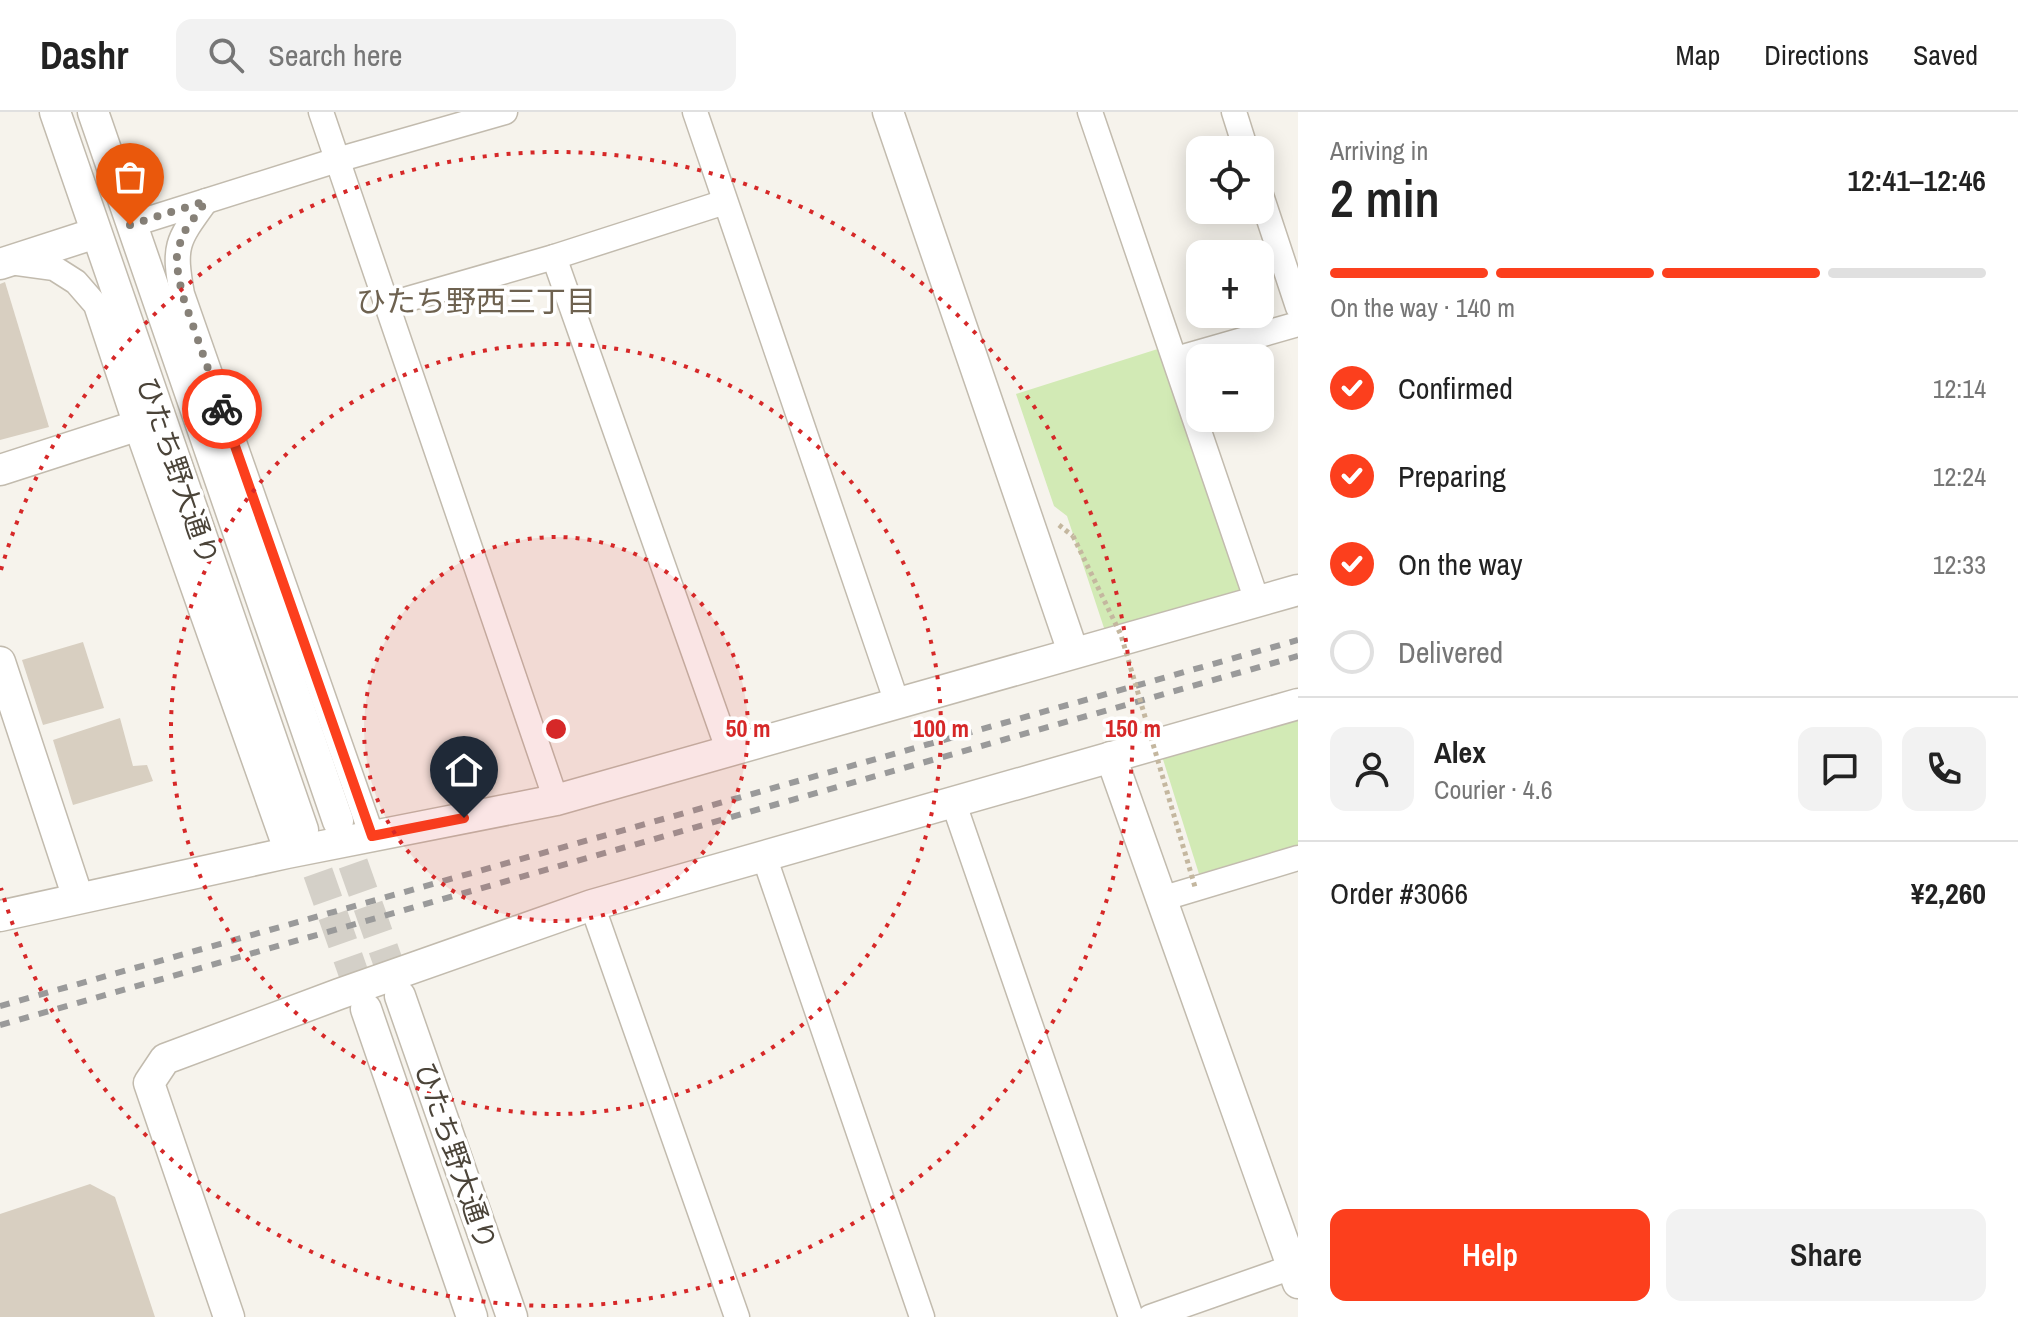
<!DOCTYPE html>
<meta charset="utf-8">
<style>
:root{--surface:#fff;--page:#f2f2f2;--text:#222;--muted:#767676;--line:#e0e0e0;--accent:#fc3f1d}
body{margin:0;font-family:"Archivo Narrow","Noto Sans JP",sans-serif;background:var(--page);color:var(--text);height:100vh;display:flex;flex-direction:column;font-size:30px;white-space:nowrap}
*{box-sizing:border-box;margin:0}
p{font-size:26px;color:var(--muted)}
.icon{flex:none;width:44px;height:44px;fill:none;stroke:currentColor;stroke-width:2;stroke-linecap:round;stroke-linejoin:round}
.map{position:relative;flex:1;overflow:hidden}
.panel{display:flex;flex-direction:column;background:var(--surface);width:720px}
.panel>*{flex:none}
.fabs{position:absolute;left:1186px;top:24px;display:grid;gap:16px}
.fabs a{display:grid;place-items:center;width:88px;height:88px;border-radius:16px;background:var(--surface);box-shadow:0 4px 20px #0003;font-size:40px}
.pin{position:absolute;display:grid;place-items:center;width:68px;height:68px;color:#fff;margin:-82px -34px;border-radius:50% 50% 50% 0;rotate:-45deg;box-shadow:0 0 8px #0007}
.pin .icon{rotate:45deg}
.courier{position:absolute;display:grid;place-items:center;width:80px;height:80px;margin:-40px;border:6px solid #fc3f1d;border-radius:50%;background:#fff;color:#222;box-shadow:0 2px 10px #0007}
.summary em{font-style:normal;font-weight:600}
.summary div{display:flex;flex-direction:column-reverse}
.summary{display:flex;align-items:center;justify-content:space-between;height:136px;padding:0 32px}
h1{font-size:52px;font-weight:600;line-height:60px}
.bar{display:grid;grid-template-columns:repeat(4,1fr);gap:12px 8px;align-content:center;height:96px;padding:0 32px}
.bar i{height:10px;border-radius:6px;background:var(--line)}
.bar .active{background:var(--accent)}
.bar p{grid-column:span 4}
.line{display:flex;align-items:center;gap:20px;padding:0 32px;border-top:2px solid var(--line)}
.line div{flex:1}
.round{display:grid;place-items:center;flex:none;width:84px;height:84px;border-radius:16px;background:var(--page)}
ol{padding:0 32px;list-style:none}
li{display:flex;align-items:center;gap:24px;height:88px}
li p{margin-inline-start:auto}
li .icon{padding:8px;border-radius:50%;background:var(--accent);color:#fff;stroke-width:4}
li:last-child{color:var(--muted)}
li i{width:44px;height:44px;border:4px solid var(--line);border-radius:50%}
.cta{display:flex;gap:16px;margin-top:auto;padding:16px 32px}
.cta a{flex:1;height:92px;border-radius:16px;background:var(--accent);color:#fff;font-size:32px;font-weight:600;line-height:92px;text-align:center}
.cta a+a{background:var(--page);color:var(--text)}
header{display:flex;align-items:center;gap:48px;box-sizing:border-box;height:112px;padding:0 40px;background:var(--surface);border-bottom:2px solid var(--line)}
header strong{font-size:38px}
nav{display:flex;gap:44px;margin-inline-start:auto;font-size:28px}
.search{width:560px;height:72px;background:var(--page);display:flex;align-items:center;gap:20px;box-sizing:border-box;padding:0 28px;border-radius:16px;color:var(--muted);font-size:30px}
main{display:flex;flex:1;min-height:0}
.map>svg:first-child{display:block}
.green{fill:#d2eab5}
.building{fill:#d8cfc1}
.lines{fill:none;stroke-linecap:round;stroke-linejoin:round}
.tertiary-tunnel{stroke:#d4d0c8;stroke-width:30;stroke-dasharray:30 15;stroke-linecap:butt}
.minor-casing{stroke:#c2bbae;stroke-width:27}
.tertiary-casing{stroke:#c2bbae;stroke-width:33}
.path{stroke:#c4b79f;stroke-width:5;stroke-dasharray:4 4;stroke-linecap:butt}
.minor{stroke:#fff;stroke-width:24}
.tertiary{stroke:#fff;stroke-width:30}
.rail{stroke:#9a9a9a;stroke-width:6;stroke-dasharray:10 10;stroke-linecap:butt}
.path-bridge{stroke:#c4b79f;stroke-width:5;stroke-dasharray:4 4;stroke-linecap:butt}
.done{stroke:#878178;stroke-width:8;stroke-dasharray:0 14.4}
.route{stroke:#fc3f1d;stroke-width:10}
.ring{fill:none;stroke:#d62828;stroke-width:4;stroke-dasharray:4 8}
.labels{text-anchor:middle;dominant-baseline:central;stroke-width:7;stroke-linejoin:round;paint-order:stroke}
.street-label{font-size:28px;fill:#4b4439;stroke:#fff}
.neighbourhood-label{font-size:30px;fill:#6e6250;stroke:#fff}
.centre{fill:#d62828;stroke:#fff;stroke-width:4}
.ring-label{font-size:24px;text-anchor:middle;font-weight:bold;fill:#d62828;stroke:#fff;stroke-width:7;stroke-linejoin:round;paint-order:stroke}
</style>
<header>
<strong>Dashr</strong>
<div class="search"><svg class="icon" aria-label="search" viewBox="0 0 24 24"><circle cx="10" cy="10" r="6"/><path d="M15 15l6 6"/></svg>Search here</div>
<nav><a>Map</a><a>Directions</a><a>Saved</a></nav>
</header>
<main>
<div class="map">
<svg width="1298" height="1205" viewBox="0 0 1298 1205">
<rect width="100%" height="100%" fill="#f6f3ec"/>
<!-- green -->
<g class="green">
<polygon points="1164,235 1243,463 1239,478 1105,519 1067,404 1054,394 1016,282"/>
<polygon points="1298,602 1298,733 1199,762 1161,641"/>
</g>
<!-- building -->
<g class="building">
<polygon points="5,170 49,315 0,328 0,172"/>
<polygon points="83,530 104,596 43,613 22,548"/>
<polygon points="120,606 133,654 147,653 153,669 73,693 53,628"/>
<polygon points="90,1072 115,1085 155,1205 0,1205 0,1102"/>
</g>
<g class="lines">
<!-- tertiary-tunnel -->
<g class="tertiary-tunnel">
<polyline points="338,709 400,884"/>
<polyline points="303,718 366,897"/>
</g>
<defs>
<g id="minor">
<polyline points="321,0 556,688"/>
<polyline points="695,0 897,591"/>
<polyline points="1090,0 1257,489"/>
<polyline points="1234,0 1246,38"/>
<polyline points="1260,80 1298,195"/>
<path d="M206 89C177 129 173 133 182 182L372 724"/>
<polyline points="130,113 337,48 505,0"/>
<polyline points="554,145 728,637"/>
<polyline points="10,150 54,156 76,170 96,193 136,314 287,741"/>
<polyline points="387,193 554,145 725,90"/>
<polyline points="1176,247 1298,212"/>
<polyline points="954,692 1131,1205"/>
<polyline points="764,744 922,1205"/>
<polyline points="1161,787 1298,746"/>
<polyline points="592,793 737,1205"/>
<polyline points="1150,1205 1298,1153"/>
</g>
<g id="tertiary">
<polyline points="55,0 303,718"/>
<polyline points="93,0 338,709"/>
<polyline points="888,0 1073,540"/>
<polyline points="0,152 96,121"/>
<polyline points="0,358 136,314"/>
<polyline points="0,550 78,786"/>
<polyline points="1111,645 1298,1171"/>
<polyline points="0,804 287,741 556,688 1298,478"/>
<polyline points="400,884 512,1205"/>
<polyline points="366,897 472,1205"/>
<polyline points="229,1205 149,971 165,947 339,882 592,793 1298,592"/>
</g>
</defs>
<!-- minor casing -->
<use href="#minor" class="minor-casing"/>
<!-- tertiary casing -->
<use href="#tertiary" class="tertiary-casing"/>
<!-- path -->
<polyline class="path" points="1059,413 1073,424"/>
<!-- minor -->
<use href="#minor" class="minor"/>
<!-- tertiary -->
<use href="#tertiary" class="tertiary"/>
<!-- rail -->
<g class="rail">
<polyline points="0,894 1298,528"/>
<polyline points="0,913 1298,544"/>
</g>
<!-- path-bridge -->
<polyline class="path-bridge" points="1073,424 1121,523 1195,775"/>
</g>
<g class="lines">
<!-- done -->
<polyline class="done" points="130,113 206,89 182,123 176,149 182,182 222,297"/>
<!-- route -->
<polyline class="route" points="222,297 372,724 464,706"/>
</g>
<!-- distance rings -->
<circle cx="556" cy="617" r="192" fill="#d62828" fill-opacity=".12"/>
<g class="ring">
<circle cx="556" cy="617" r="192"/>
<circle cx="556" cy="617" r="385"/>
<path d="M1 458A577 577 0 1 1 1 776"/>
</g>
<g class="labels">
<!-- street labels -->
<g class="street-label">
<text transform="translate(178 359) rotate(71)">ひたち野大通り</text>
<text transform="translate(456 1044) rotate(71)">ひたち野大通り</text>
</g>
<!-- neighbourhood labels -->
<g class="neighbourhood-label">
<text x="476" y="189">ひたち野西三丁目</text>
</g>
</g>
<circle cx="556" cy="617" r="12" class="centre"/>
<g class="ring-label">
<text x="748" y="625">50 m</text>
<text x="941" y="625">100 m</text>
<text x="1133" y="625">150 m</text>
</g>
</svg>
<div class="fabs">
<a><svg class="icon" aria-label="locate" viewBox="0 0 24 24"><circle cx="12" cy="12" r="6"/><path d="M12 2v4M12 18v4M2 12h4M18 12h4"/></svg></a>
<a>+</a>
<a>−</a>
</div>
<div class="pin" style="left:130px;top:113px;background:#ea580c"><svg class="icon" aria-label="bag" viewBox="0 0 24 24"><path d="M5 8h14l-1 12H6zM9 8a3 3 0 0 1 6 0"/></svg></div>
<div class="pin" style="left:464px;top:706px;background:#1f2937"><svg class="icon" aria-label="home" viewBox="0 0 24 24"><path d="M3 11l9-7 9 7M6 9v11h12V9"/></svg></div>
<div class="courier" style="left:222px;top:297px"><svg class="icon" aria-label="bike" viewBox="0 0 24 24"><circle cx="6" cy="16" r="4"/><circle cx="18" cy="16" r="4"/><path d="M6 16l4-8h5l3 8M10 8l3 8H6M13 5h3"/></svg></div>
</div>
<section class="panel">
<div class="summary"><div><h1>2 min</h1><p>Arriving in</p></div><em>12:41–12:46</em></div>
<div class="bar"><i class="active"></i><i class="active"></i><i class="active"></i><i></i><p>On the way · 140 m</p></div>
<ol>
<li><svg class="icon" aria-label="check" viewBox="0 0 24 24"><path d="M5 12l5 5 9-10"/></svg>Confirmed<p>12:14</p></li>
<li><svg class="icon" aria-label="check" viewBox="0 0 24 24"><path d="M5 12l5 5 9-10"/></svg>Preparing<p>12:24</p></li>
<li><svg class="icon" aria-label="check" viewBox="0 0 24 24"><path d="M5 12l5 5 9-10"/></svg>On the way<p>12:33</p></li>
<li><i></i>Delivered</li>
</ol>
<div class="line" style="height:144px"><a class="round"><svg class="icon" aria-label="person" viewBox="0 0 24 24"><circle cx="12" cy="8" r="4"/><path d="M4 21q1-7 8-7t8 7"/></svg></a><div><b>Alex</b><p>Courier · 4.6</p></div><a class="round"><svg class="icon" aria-label="chat" viewBox="0 0 24 24"><path d="M4 5h16v11H9l-5 4z"/></svg></a><a class="round"><svg class="icon" aria-label="phone" viewBox="0 0 24 24"><path d="M5 4h4l2 5-3 2q2 4 5 5l2-3 5 2v4C11 20 4 13 5 4z"/></svg></a></div>
<div class="line" style="height:104px"><div>Order #3066</div><b>¥2,260</b></div>
<div class="cta"><a>Help</a><a>Share</a></div>
</section>
</main>
